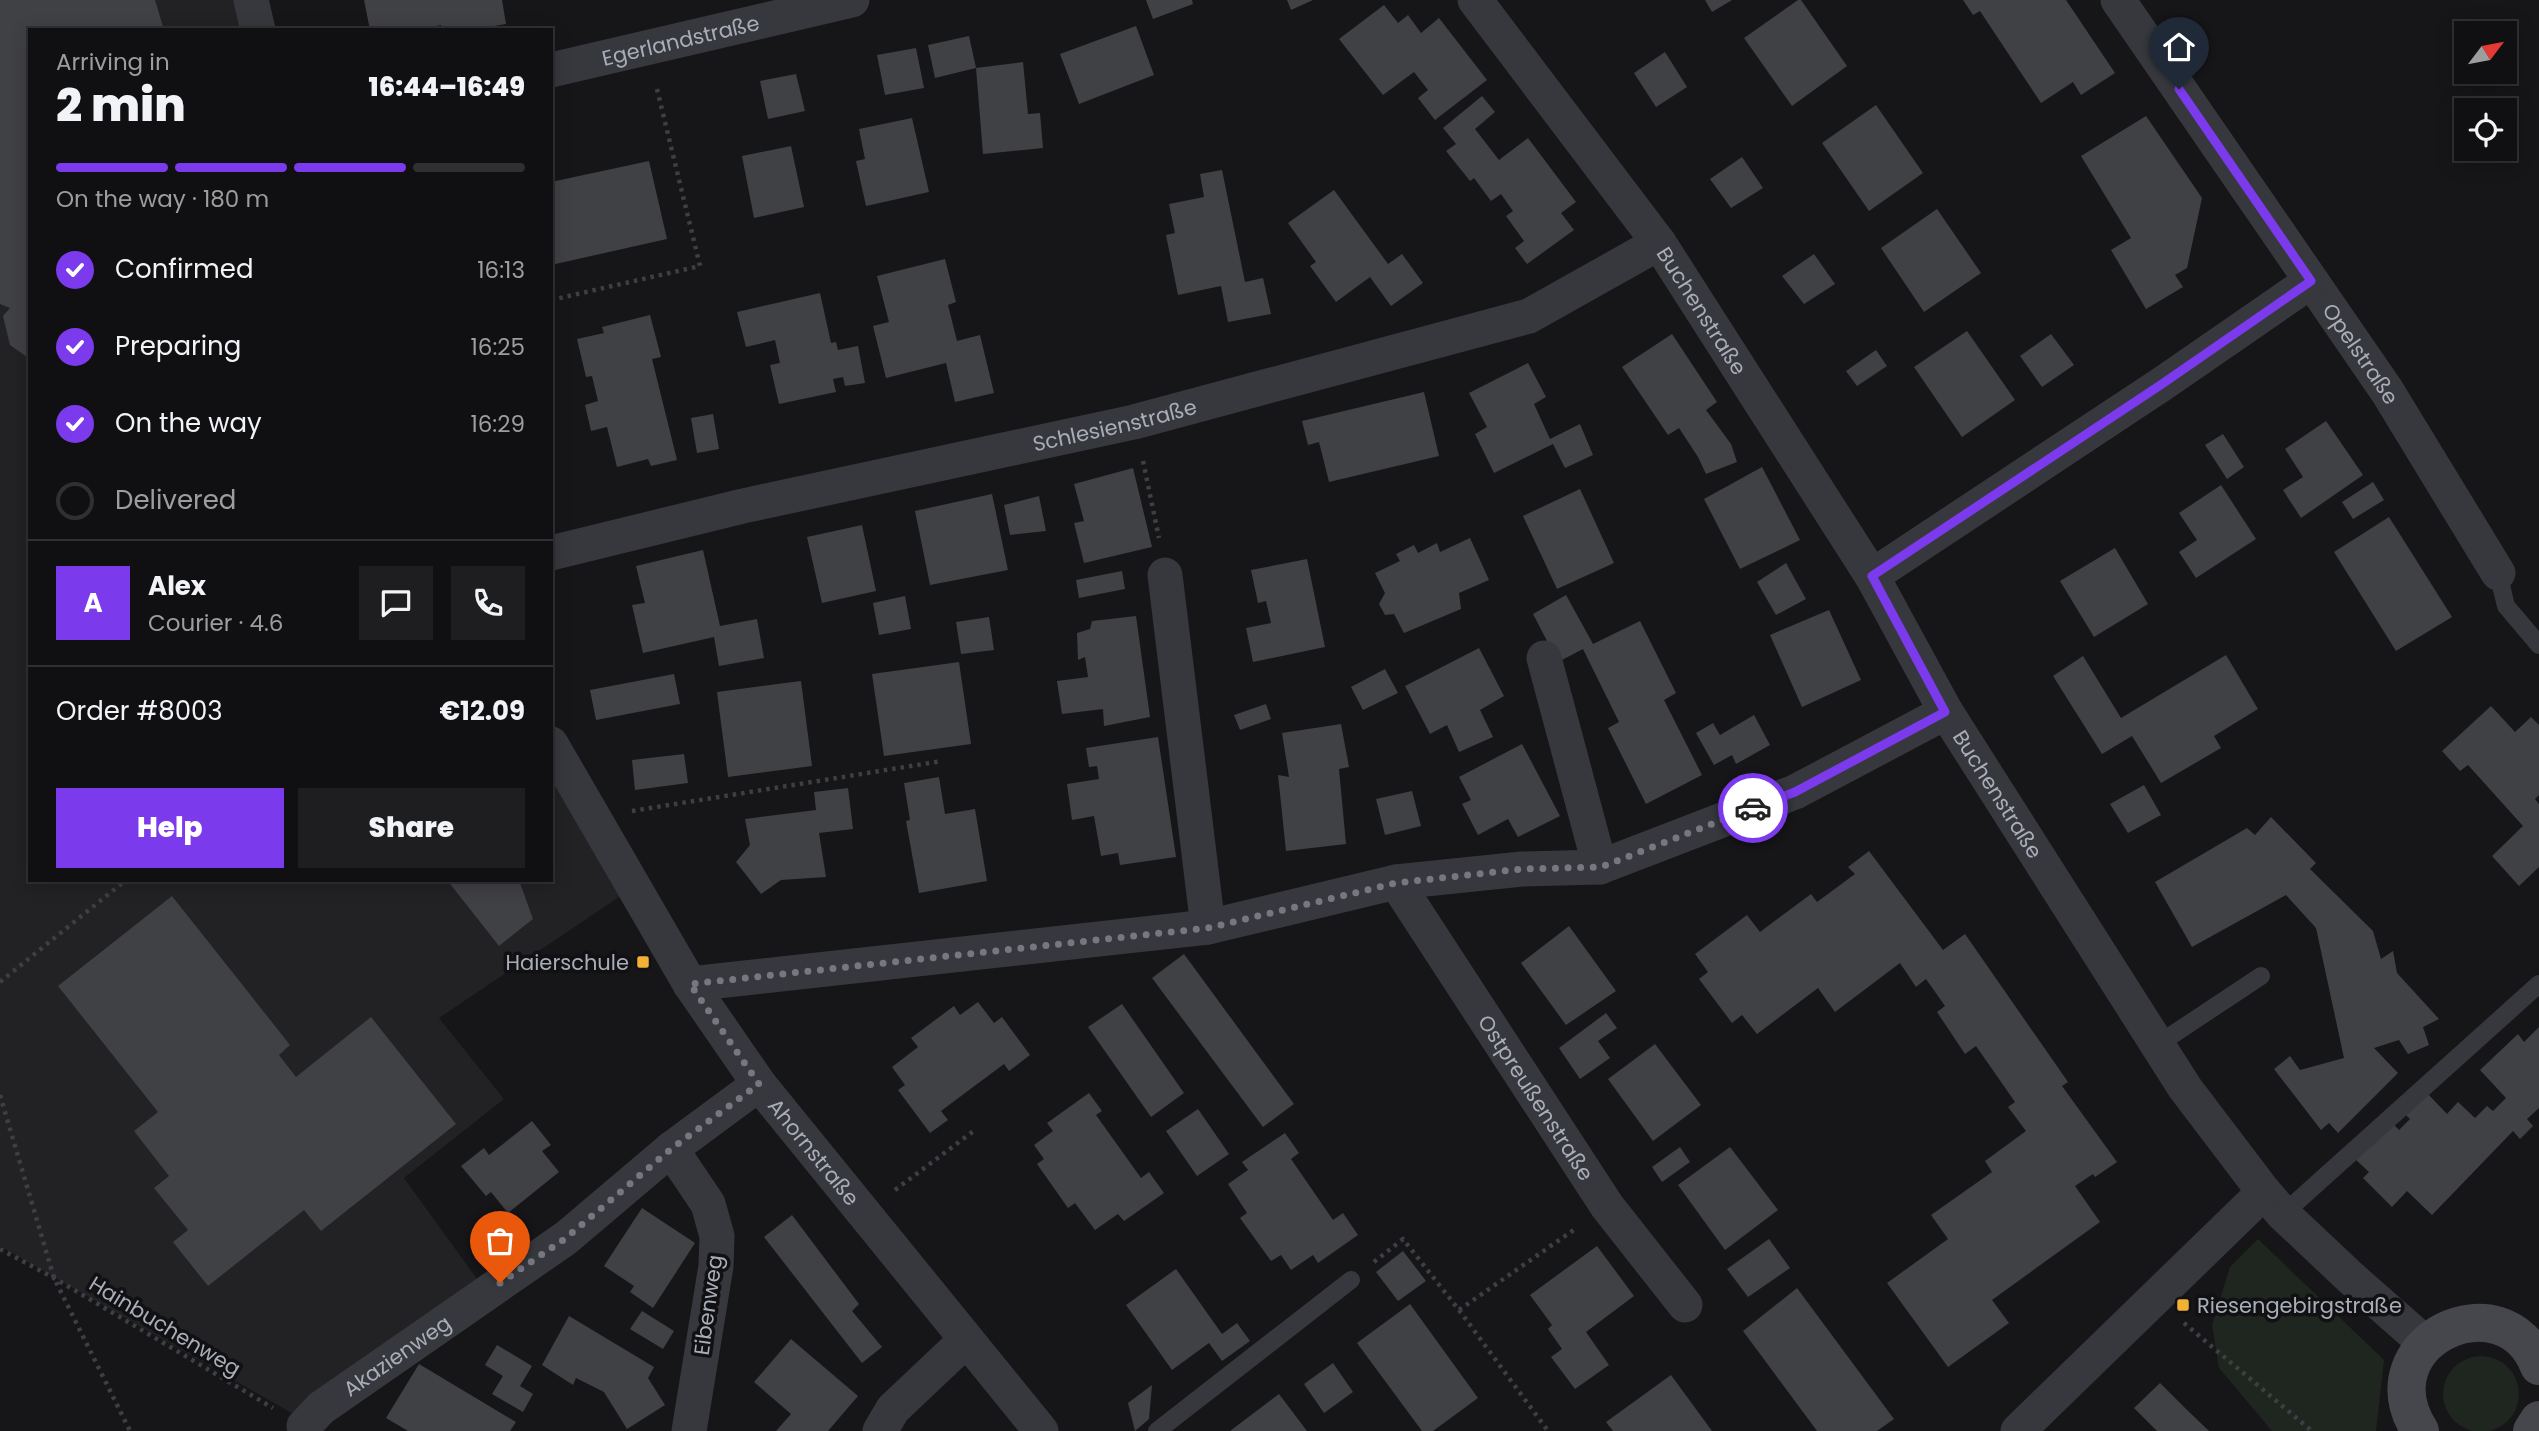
<!DOCTYPE html>
<meta charset="utf-8">
<style>
:root{--surface:#101012;--page:#1e1e20;--text:#f1f3f6;--muted:#9c9d9f;--line:#303032;--accent:#7c3aed}
body{margin:0;font-family:Poppins,sans-serif;background:var(--page);color:var(--text);height:100vh;display:flex;flex-direction:column;font-size:26px;white-space:nowrap}
*{box-sizing:border-box;margin:0}
p{font-size:23px;color:var(--muted)}
.icon{flex:none;width:38px;height:38px;fill:none;stroke:currentColor;stroke-width:2;stroke-linecap:round;stroke-linejoin:round}
.map{position:relative;flex:1;overflow:hidden}
.panel{position:absolute;left:28px;top:28px;width:525px;height:854px;display:flex;flex-direction:column;background:var(--surface);border-radius:0px;box-shadow:0 4px 18px #0003,0 0 0 2px var(--line)}
.panel>*{flex:none}
.needle{width:46px;rotate:58deg}
.fabs{position:absolute;left:2454px;top:21px;display:grid;gap:14px}
.fabs a{display:grid;place-items:center;width:63px;height:63px;border-radius:0px;background:var(--surface);box-shadow:0 4px 18px #0003,0 0 0 2px var(--line);font-size:35px}
.pin{position:absolute;display:grid;place-items:center;width:60px;height:60px;color:#fff;margin:-72px -30px;border-radius:50% 50% 50% 0;rotate:-45deg;box-shadow:0 0 7px #0007}
.pin .icon{rotate:45deg}
.courier{position:absolute;display:grid;place-items:center;width:70px;height:70px;margin:-35px;border:5px solid #7c3aed;border-radius:50%;background:#fff;color:#222;box-shadow:0 2px 9px #0007}
.head em{font-style:normal;font-weight:800}
.head div{display:flex;flex-direction:column-reverse}
.head{display:flex;align-items:center;justify-content:space-between;height:119px;padding:0 28px}
h1{font-size:46px;font-weight:800;line-height:52px}
.bar{display:grid;grid-template-columns:repeat(4,1fr);gap:10px 7px;align-content:center;height:84px;padding:0 28px}
.bar i{height:9px;border-radius:5px;background:var(--line)}
.bar .selected{background:var(--accent)}
.bar p{grid-column:span 4}
.line{display:flex;align-items:center;gap:18px;padding:0 28px;border-top:2px solid var(--line)}
.line div{flex:1}
.round{display:grid;place-items:center;flex:none;width:74px;height:74px;border-radius:0px;background:var(--page)}
ol{padding:0 28px;list-style:none}
li{display:flex;align-items:center;gap:21px;height:77px}
li p{margin-inline-start:auto}
li .icon{padding:7px;border-radius:50%;background:var(--accent);color:#fff;stroke-width:4}
li:last-child{color:var(--muted)}
li i{width:38px;height:38px;border:4px solid var(--line);border-radius:50%}
.primary-button{display:flex;gap:14px;margin-top:auto;padding:14px 28px}
.primary-button a{flex:1;height:80px;border-radius:0px;background:var(--accent);color:#fff;font-size:28px;font-weight:800;line-height:80px;text-align:center}
.primary-button a+a{background:var(--page);color:var(--text)}
.map>svg:first-child{display:block}
.built{fill:#222225}
.green{fill:#1e261f}
.building{fill:#404145}
.lines{fill:none;stroke-linecap:round;stroke-linejoin:round}
.path{stroke:#3d3f44;stroke-width:4.5;stroke-dasharray:3.5 5;stroke-linecap:butt}
.lane{stroke:#37383d;stroke-width:18}
.street{stroke:#37383d;stroke-width:35}
.secondary{stroke:#45474d;stroke-width:38}
.done{stroke:#757880;stroke-width:7;stroke-dasharray:0 12.6}
.route{stroke:#7c3aed;stroke-width:9}
.poi-dot{fill:#f2b134;stroke:#111113;stroke-width:2.5}
.labels{text-anchor:middle;dominant-baseline:central;stroke-width:7;stroke-linejoin:round;paint-order:stroke}
.street-label{font-size:21px;fill:#a8adb8;stroke:#111113}
.poi-label{font-size:21px;fill:#a8adb8;stroke:#111113;text-anchor:end}
</style>
<div class="map">
<svg width="2539" height="1431" viewBox="0 0 2539 1431">
<rect width="100%" height="100%" fill="#161618"/>
<!-- built -->
<polygon class="built" points="0,0 244,0 251,30 30,30 30,880 551,880 551,757 628,891 439,1018 504,1099 404,1178 485,1290 302,1419 0,1246"/>
<!-- green -->
<g class="green">
<polygon points="2258,1239 2384,1360 2376,1431 2272,1431 2219,1368 2212,1325 2230,1267"/>
<circle cx="2481" cy="1394" r="38"/>
</g>
<!-- building -->
<g class="building">
<polygon points="0,0 155,0 164,30 30,30 30,359 10,345 3,316 10,308 0,304"/>
<polygon points="364,0 502,0 506,24 471,30 441,30 441,25 417,30 370,30"/>
<polygon points="1146,0 1192,0 1193,4 1153,19"/>
<polygon points="1287,0 1313,0 1291,10"/>
<polygon points="1705,0 1732,0 1712,12"/>
<polygon points="1798,0 1801,0 1847,66 1792,106 1744,38"/>
<polygon points="1963,0 2066,0 2115,73 2081,95 2073,82 2041,103 1980,11 1973,15"/>
<polygon points="1384,5 1398,23 1408,15 1421,33 1439,18 1487,80 1435,120 1418,98 1428,90 1414,72 1383,95 1339,39"/>
<polygon points="1136,26 1154,75 1079,104 1060,54"/>
<polygon points="969,36 976,68 935,78 928,45"/>
<polygon points="916,48 924,88 885,95 877,55"/>
<polygon points="1665,52 1687,87 1656,107 1634,73"/>
<polygon points="1023,62 1028,114 1040,113 1043,148 983,154 976,68"/>
<polygon points="796,74 805,111 768,119 760,81"/>
<polygon points="1482,96 1495,112 1475,129 1499,160 1528,138 1576,202 1561,213 1574,230 1527,264 1515,248 1524,241 1506,216 1513,211 1501,194 1491,201 1474,178 1470,181 1446,151 1456,144 1443,128"/>
<polygon points="1876,105 1923,173 1869,211 1822,143"/>
<polygon points="2146,116 2202,198 2187,268 2175,275 2183,287 2146,309 2111,250 2131,238 2081,156"/>
<polygon points="912,118 929,192 866,206 856,161 865,159 859,129"/>
<polygon points="791,146 804,207 754,218 742,156"/>
<polygon points="1742,157 1763,188 1731,208 1710,179"/>
<polygon points="649,161 667,239 551,265 551,182"/>
<polygon points="1222,170 1245,282 1263,278 1271,314 1228,322 1221,286 1178,295 1166,235 1175,233 1169,204 1204,197 1200,174"/>
<polygon points="1334,190 1388,264 1402,254 1423,283 1391,306 1370,277 1336,302 1310,266 1316,262 1288,223"/>
<polygon points="1937,209 1981,273 1924,312 1881,248"/>
<polygon points="1814,254 1835,284 1804,304 1782,276"/>
<polygon points="945,259 956,302 948,305 957,341 980,335 994,393 955,402 946,363 886,378 873,326 889,322 877,276"/>
<polygon points="820,293 831,343 836,342 838,350 858,346 865,383 845,386 843,377 833,379 836,392 779,404 770,365 780,363 775,340 746,347 737,312"/>
<polygon points="650,315 661,357 652,359 677,460 651,466 648,459 617,467 607,427 591,431 585,405 598,401 592,376 586,377 577,339 604,333 602,327"/>
<polygon points="1967,331 2015,400 1962,437 1914,367"/>
<polygon points="1672,334 1717,402 1706,410 1731,444 1737,462 1706,474 1698,457 1679,428 1668,435 1622,367"/>
<polygon points="2051,334 2074,365 2042,387 2020,356"/>
<polygon points="1876,350 1887,366 1857,386 1846,371"/>
<polygon points="1528,363 1546,397 1534,404 1550,439 1580,424 1593,455 1565,468 1553,444 1494,473 1475,434 1487,427 1469,393"/>
<polygon points="1424,392 1439,456 1329,482 1319,442 1308,445 1302,421"/>
<polygon points="713,414 719,449 697,453 691,418"/>
<polygon points="2326,421 2363,475 2301,518 2283,490 2303,477 2285,449"/>
<polygon points="2223,434 2244,467 2227,479 2205,445"/>
<polygon points="1762,467 1800,540 1740,569 1704,499"/>
<polygon points="1133,468 1152,547 1084,563 1074,523 1084,521 1074,484"/>
<polygon points="2373,482 2384,500 2353,519 2342,502"/>
<polygon points="2221,485 2256,539 2196,578 2179,552 2197,540 2179,513"/>
<polygon points="1580,489 1614,563 1557,589 1523,516"/>
<polygon points="992,494 1008,570 930,585 915,511"/>
<polygon points="1039,496 1046,531 1010,535 1004,505"/>
<polygon points="2389,517 2452,617 2396,651 2334,552"/>
<polygon points="862,525 876,591 822,603 807,537"/>
<polygon points="1470,538 1489,580 1459,593 1461,609 1404,633 1394,614 1385,615 1379,604 1385,593 1375,573 1400,561 1396,554 1414,545 1418,553 1437,543 1440,552"/>
<polygon points="2115,548 2148,604 2094,637 2060,581"/>
<polygon points="703,550 720,626 757,619 764,658 719,666 714,637 643,653 632,605 645,603 636,566"/>
<polygon points="1307,559 1325,647 1253,662 1246,628 1271,623 1266,601 1258,603 1251,570"/>
<polygon points="1786,563 1806,599 1776,615 1757,582"/>
<polygon points="1122,571 1125,589 1079,598 1076,580"/>
<polygon points="1566,595 1593,644 1640,621 1676,693 1664,700 1702,775 1646,804 1608,728 1619,722 1583,649 1558,662 1533,614"/>
<polygon points="905,596 911,629 879,635 873,603"/>
<polygon points="1829,610 1861,680 1802,707 1770,635"/>
<polygon points="1136,616 1150,717 1104,726 1103,709 1062,714 1057,681 1088,677 1085,657 1078,660 1077,633 1090,629 1092,621"/>
<polygon points="989,617 994,650 961,654 956,622"/>
<polygon points="1479,648 1504,696 1480,710 1493,737 1459,752 1447,725 1430,734 1405,686"/>
<polygon points="2226,655 2258,709 2214,736 2221,748 2161,783 2132,736 2102,754 2053,676 2083,656 2121,718"/>
<polygon points="959,662 971,744 884,756 872,674"/>
<polygon points="1385,669 1398,693 1363,710 1351,687"/>
<polygon points="674,674 680,704 596,720 590,690"/>
<polygon points="801,681 812,766 728,777 717,692"/>
<polygon points="1266,704 1271,719 1240,730 1234,715"/>
<polygon points="2491,706 2515,732 2531,717 2539,725 2539,795 2535,799 2539,804 2539,867 2519,886 2492,856 2523,826 2468,765 2460,771 2442,751"/>
<polygon points="1754,715 1770,745 1736,764 1732,755 1714,765 1696,733 1713,723 1720,735"/>
<polygon points="1341,724 1349,767 1339,769 1346,844 1286,851 1278,775 1289,777 1282,733"/>
<polygon points="1158,737 1176,857 1120,865 1118,853 1101,856 1094,816 1072,820 1067,784 1099,779 1097,766 1089,767 1086,748"/>
<polygon points="1522,744 1560,816 1518,837 1508,819 1478,835 1462,804 1471,800 1459,777"/>
<polygon points="684,754 688,783 635,790 632,760"/>
<polygon points="939,777 945,814 975,809 987,881 919,893 906,821 910,820 904,783"/>
<polygon points="2144,785 2161,815 2128,833 2110,804"/>
<polygon points="848,788 853,829 819,833 826,877 781,880 761,894 736,862 750,845 745,819 816,810 814,792"/>
<polygon points="1412,791 1421,826 1385,835 1376,799"/>
<polygon points="2271,817 2316,863 2310,869 2373,931 2381,959 2393,951 2397,973 2439,1019 2423,1027 2429,1045 2408,1054 2399,1040 2374,1048 2398,1073 2338,1133 2329,1123 2321,1130 2274,1069 2290,1056 2300,1070 2344,1058 2316,928 2286,895 2192,947 2155,882 2247,828 2255,835"/>
<polygon points="1869,851 1943,950 1965,934 2068,1082 2062,1086 2117,1162 2095,1177 2093,1174 2075,1186 2100,1222 1992,1300 2009,1323 1948,1367 1887,1283 1948,1239 1931,1215 1992,1172 1985,1161 2026,1131 2008,1107 2015,1102 1976,1046 1965,1054 1937,1012 1945,1006 1926,979 1916,987 1900,963 1835,1012 1818,988 1757,1034 1742,1015 1732,1023 1699,979 1708,972 1695,954 1747,915 1760,932 1811,894 1817,902 1855,874 1848,867"/>
<polygon points="447,880 519,880 533,919 499,946"/>
<polygon points="172,896 290,1045 279,1055 296,1077 371,1017 456,1124 321,1231 304,1210 208,1286 173,1242 188,1230 154,1188 169,1176 134,1131 158,1112 58,986"/>
<polygon points="1569,926 1616,991 1566,1025 1521,963"/>
<polygon points="1184,954 1294,1104 1263,1127 1152,978"/>
<polygon points="978,1002 994,1023 1002,1017 1030,1055 1009,1071 1004,1064 941,1111 948,1120 930,1133 898,1090 905,1085 892,1067 918,1047 911,1038 954,1006 960,1015"/>
<polygon points="1122,1004 1184,1093 1151,1117 1088,1027"/>
<polygon points="1606,1013 1617,1028 1598,1041 1610,1058 1580,1079 1559,1048"/>
<polygon points="2539,1027 2539,1108 2527,1119 2533,1126 2520,1139 2513,1131 2432,1215 2407,1191 2392,1207 2363,1178 2369,1172 2355,1159 2391,1122 2399,1130 2410,1119 2405,1114 2426,1092 2447,1114 2458,1102 2475,1118 2487,1106 2493,1111 2506,1098 2480,1070 2518,1034 2524,1042"/>
<polygon points="1655,1044 1701,1105 1653,1141 1608,1079"/>
<polygon points="1089,1093 1102,1111 1096,1115 1141,1178 1149,1172 1164,1193 1124,1221 1118,1214 1095,1230 1075,1203 1068,1208 1037,1164 1044,1159 1034,1145 1053,1131 1047,1123"/>
<polygon points="1198,1109 1229,1154 1197,1176 1166,1131"/>
<polygon points="532,1121 551,1145 542,1151 559,1172 508,1213 491,1192 486,1196 461,1166 484,1148 489,1155"/>
<polygon points="1285,1133 1299,1153 1291,1159 1333,1220 1343,1213 1358,1235 1318,1263 1313,1255 1291,1270 1281,1255 1271,1261 1240,1218 1247,1213 1228,1184 1248,1170 1242,1162"/>
<polygon points="1680,1147 1690,1162 1662,1182 1652,1167"/>
<polygon points="1730,1147 1778,1210 1725,1250 1678,1185"/>
<polygon points="642,1208 695,1243 653,1308 630,1292 634,1286 604,1266"/>
<polygon points="792,1215 859,1304 852,1311 882,1347 862,1363 764,1237"/>
<polygon points="1769,1239 1790,1268 1748,1297 1727,1269"/>
<polygon points="1597,1246 1634,1296 1586,1332 1609,1365 1575,1389 1551,1357 1562,1349 1548,1329 1552,1325 1530,1295"/>
<polygon points="1403,1251 1426,1281 1398,1301 1376,1272"/>
<polygon points="1176,1269 1222,1334 1237,1323 1250,1341 1222,1361 1209,1343 1172,1370 1126,1305"/>
<polygon points="1797,1288 1894,1419 1877,1431 1817,1431 1743,1331"/>
<polygon points="1410,1304 1478,1398 1433,1431 1422,1431 1357,1343"/>
<polygon points="642,1311 674,1331 663,1349 630,1329"/>
<polygon points="569,1316 654,1367 648,1378 665,1405 627,1429 604,1392 576,1378 573,1385 542,1365"/>
<polygon points="791,1339 858,1396 828,1431 776,1431 791,1414 754,1382"/>
<polygon points="497,1345 532,1366 520,1386 533,1394 523,1412 492,1394 503,1376 485,1365"/>
<polygon points="1333,1363 1353,1392 1324,1413 1304,1384"/>
<polygon points="419,1364 516,1422 510,1431 408,1431 386,1418"/>
<polygon points="1671,1375 1712,1431 1613,1431 1606,1422"/>
<polygon points="2160,1383 2186,1409 2209,1431 2157,1431 2134,1408"/>
<polygon points="1152,1385 1149,1419 1135,1431 1128,1403"/>
<polygon points="1279,1394 1307,1431 1230,1431"/>
</g>
<g class="lines">
<!-- path -->
<g class="path">
<polyline points="551,300 700,266 656,85"/>
<polyline points="1143,461 1159,538"/>
<polyline points="632,811 942,761"/>
<polyline points="0,982 126,880"/>
<polyline points="0,1095 54,1278 130,1431"/>
<polyline points="895,1190 975,1130"/>
<polyline points="0,1249 54,1278 273,1408"/>
<polyline points="1374,1262 1403,1239 1459,1310 1575,1229"/>
<polyline points="1459,1310 1548,1431"/>
<polyline points="2184,1323 2312,1431"/>
</g>
<!-- lane -->
<g class="lane">
<polyline points="2498,573 2506,606 2539,645"/>
<polyline points="2157,1045 2261,976"/>
<polyline points="2283,1214 2539,984"/>
<polyline points="1157,1431 1351,1280"/>
</g>
<!-- street -->
<g class="street">
<polyline points="251,0 258,30"/>
<path id="s1" d="M1475 0 1659 243 1872 576 1946 712 2185 1088 2264 1192 2283 1214 2351 1278 2426 1344"/>
<path id="s2" d="M2118 0 2387 391 2498 573"/>
<path id="s3" d="M551 70 852 0"/>
<path id="s4" d="M551 553 743 506 1134 422 1529 316 1659 243"/>
<polyline points="1165,575 1208,927"/>
<polyline points="1872,576 2162,384 2311,281"/>
<polyline points="1544,658 1600,867"/>
<path id="s5" d="M551 744 690 984 759 1084 1041 1431"/>
<path id="s6" d="M1396 882 1607 1206 1685 1305"/>
<polyline points="690,984 1208,927 1396,882 1522,869 1600,867 1795,792 1946,712"/>
<polyline points="671,1149 708,1204 717,1236 716,1266 689,1431"/>
<path id="s7" d="M304 1426 321 1408 566 1238 671 1149 759 1084"/>
<polyline points="880,1431 893,1409 966,1340"/>
<polyline points="2018,1431 2264,1192"/>
</g>
<!-- secondary -->
<g class="secondary">
<path d="M2420 1431C2363 1341 2504 1276 2539 1366"/>
<polyline points="2532,1431 2539,1420"/>
</g>
</g>
<g class="lines">
<!-- done -->
<polyline class="done" points="500,1283 566,1238 671,1149 759,1084 690,984 1208,928 1396,883 1522,869 1601,867 1753,808"/>
<!-- route -->
<polyline class="route" points="1753,808 1795,792 1945,712 1872,576 2162,384 2311,281 2179,89"/>
</g>
<!-- markers -->
<g class="poi-dot">
<rect x="636" y="955" width="14" height="14" rx="3.5"/>
<rect x="2176" y="1298" width="14" height="14" rx="3.5"/>
</g>
<g class="labels">
<!-- street labels -->
<g class="street-label">
<text stroke="none"><textPath href="#s3" startOffset="133">Egerlandstraße</textPath></text>
<text stroke="none"><textPath href="#s1" startOffset="385">Buchenstraße</textPath></text>
<text stroke="none"><textPath href="#s2" startOffset="429">Opelstraße</textPath></text>
<text stroke="none"><textPath href="#s4" startOffset="578">Schlesienstraße</textPath></text>
<text stroke="none"><textPath href="#s1" startOffset="952">Buchenstraße</textPath></text>
<text stroke="none"><textPath href="#s6" startOffset="257">Ostpreußenstraße</textPath></text>
<text stroke="none"><textPath href="#s5" startOffset="486">Ahornstraße</textPath></text>
<text transform="translate(708 1305) rotate(-82)">Eibenweg</text>
<text transform="translate(165 1326) rotate(31)">Hainbuchenweg</text>
<text stroke="none"><textPath href="#s7" startOffset="117">Akazienweg</textPath></text>
</g>
<!-- poi labels -->
<g class="poi-label">
<text x="629" y="962">Haierschule</text>
<text x="2197" y="1305" text-anchor="start">Riesengebirgstraße</text>
</g>
</g>
</svg>
<div class="fabs">
<a><svg class="needle" viewBox="-14 -14 28 28"><path d="M0-13l5 13h-10z" fill="#e53935"/><path d="M0 13l5-13h-10z" fill="#9c9d9f"/></svg></a>
<a><svg class="icon" aria-label="locate" viewBox="0 0 24 24"><circle cx="12" cy="12" r="6"/><path d="M12 2v4M12 18v4M2 12h4M18 12h4"/></svg></a>
</div>
<div class="pin" style="left:500px;top:1283px;background:#ea580c"><svg class="icon" aria-label="bag" viewBox="0 0 24 24"><path d="M5 8h14l-1 12H6zM9 8a3 3 0 0 1 6 0"/></svg></div>
<div class="pin" style="left:2179px;top:89px;background:#1f2937"><svg class="icon" aria-label="home" viewBox="0 0 24 24"><path d="M3 11l9-7 9 7M6 9v11h12V9"/></svg></div>
<div class="courier" style="left:1753px;top:808px"><svg class="icon" aria-label="car" viewBox="0 0 24 24"><path d="M5 17H2v-5l4-1 3-4h7l3 4 3 1v5h-3M9 17h6M6 11h13"/><circle cx="7" cy="17" r="2"/><circle cx="17" cy="17" r="2"/></svg></div>
<section class="panel">
<div class="head"><div><h1>2 min</h1><p>Arriving in</p></div><em>16:44–16:49</em></div>
<div class="bar"><i class="selected"></i><i class="selected"></i><i class="selected"></i><i></i><p>On the way · 180 m</p></div>
<ol>
<li><svg class="icon" aria-label="check" viewBox="0 0 24 24"><path d="M5 12l5 5 9-10"/></svg>Confirmed<p>16:13</p></li>
<li><svg class="icon" aria-label="check" viewBox="0 0 24 24"><path d="M5 12l5 5 9-10"/></svg>Preparing<p>16:25</p></li>
<li><svg class="icon" aria-label="check" viewBox="0 0 24 24"><path d="M5 12l5 5 9-10"/></svg>On the way<p>16:29</p></li>
<li><i></i>Delivered</li>
</ol>
<div class="line" style="height:126px"><b class="round" style="background:var(--accent);color:#fff">A</b><div><b>Alex</b><p>Courier · 4.6</p></div><a class="round"><svg class="icon" aria-label="chat" viewBox="0 0 24 24"><path d="M4 5h16v11H9l-5 4z"/></svg></a><a class="round"><svg class="icon" aria-label="phone" viewBox="0 0 24 24"><path d="M5 4h4l2 5-3 2q2 4 5 5l2-3 5 2v4C11 20 4 13 5 4z"/></svg></a></div>
<div class="line" style="height:91px"><div>Order #8003</div><b>€12.09</b></div>
<div class="primary-button"><a>Help</a><a>Share</a></div>
</section>
</div>
